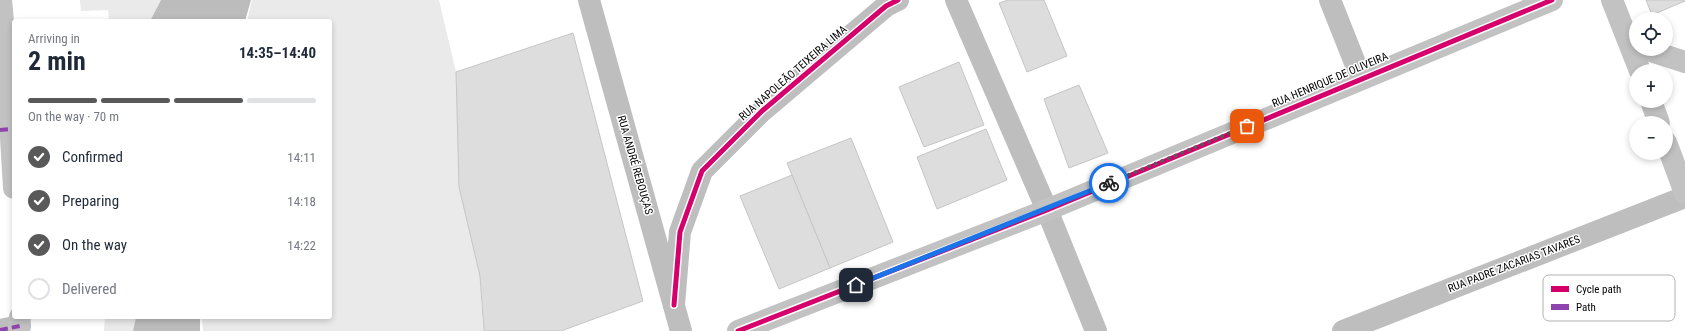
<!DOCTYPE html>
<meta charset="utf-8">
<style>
:root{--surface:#fff;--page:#f2f2f3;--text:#1f2937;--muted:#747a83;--line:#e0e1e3;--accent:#595959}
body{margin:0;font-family:"Roboto Condensed",sans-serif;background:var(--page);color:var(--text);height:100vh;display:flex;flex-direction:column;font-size:15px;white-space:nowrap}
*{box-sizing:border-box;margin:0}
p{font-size:13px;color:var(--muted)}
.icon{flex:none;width:22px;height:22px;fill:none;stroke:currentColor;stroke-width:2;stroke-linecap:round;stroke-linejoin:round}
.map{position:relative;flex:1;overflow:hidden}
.panel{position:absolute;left:12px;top:19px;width:320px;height:300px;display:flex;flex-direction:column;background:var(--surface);border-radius:4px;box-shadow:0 2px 6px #0003}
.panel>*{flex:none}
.controls{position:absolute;left:1629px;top:12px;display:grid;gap:8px}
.controls a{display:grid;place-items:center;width:44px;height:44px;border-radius:50%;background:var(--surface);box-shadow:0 2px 6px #0003;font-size:20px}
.pin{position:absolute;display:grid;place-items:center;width:34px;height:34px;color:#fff;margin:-17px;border-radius:8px;box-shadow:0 2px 6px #0006}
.courier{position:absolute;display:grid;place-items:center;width:40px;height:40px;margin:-20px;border:3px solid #1a73e8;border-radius:50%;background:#fff;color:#222;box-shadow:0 1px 5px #0007}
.headline em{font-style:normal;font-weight:700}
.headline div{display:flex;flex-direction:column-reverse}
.headline{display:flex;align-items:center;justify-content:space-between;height:68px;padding:0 16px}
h1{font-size:26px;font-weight:700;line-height:30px}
.bar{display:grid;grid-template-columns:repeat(4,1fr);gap:6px 4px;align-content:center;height:48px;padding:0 16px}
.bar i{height:5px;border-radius:3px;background:var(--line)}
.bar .current{background:var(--accent)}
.bar p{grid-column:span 4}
ol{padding:0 16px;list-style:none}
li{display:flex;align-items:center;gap:12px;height:44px}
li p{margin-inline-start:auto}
li .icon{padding:4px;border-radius:50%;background:var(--accent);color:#fff;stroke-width:4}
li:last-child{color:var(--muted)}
li i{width:22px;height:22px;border:2px solid var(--line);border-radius:50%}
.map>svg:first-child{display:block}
.green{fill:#eaeaea}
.water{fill:#bcbcbc}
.building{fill:#ddd;stroke:#c5c5c5}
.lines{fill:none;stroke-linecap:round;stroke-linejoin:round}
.street{stroke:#bebebe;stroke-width:22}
.secondary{stroke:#c2c2c2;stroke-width:22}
.quiet{stroke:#8e44ad;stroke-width:4;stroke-dasharray:8 4;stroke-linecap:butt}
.cycleway-casing{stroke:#fff;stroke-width:8}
.cycleway{stroke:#d6006c;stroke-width:5}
.done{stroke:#595959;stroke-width:4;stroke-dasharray:0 7.2}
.route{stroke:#1a73e8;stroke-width:5}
.labels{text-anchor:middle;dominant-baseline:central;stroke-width:3;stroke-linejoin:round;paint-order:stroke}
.street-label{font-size:11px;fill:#000;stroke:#fff}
.key{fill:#fff;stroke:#b2b2b2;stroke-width:1}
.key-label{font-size:11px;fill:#000}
</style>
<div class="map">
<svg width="1685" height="331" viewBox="0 0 1685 331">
<rect width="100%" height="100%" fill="#fff"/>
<!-- green -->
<g class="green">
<polygon points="80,0 161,0 150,21 109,21 108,10 81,11"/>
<polygon points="252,0 439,0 456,72 459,187 480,276 483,331 203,331 202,317 330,317 330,21 247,21"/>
<polygon points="105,317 136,317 133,331 104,331"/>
</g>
<!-- water -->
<g class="water">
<polygon points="161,0 251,0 245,21 150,21"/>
<polygon points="136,317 200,317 200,331 133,331"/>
</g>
<!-- building -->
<g class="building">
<polygon points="1008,0 1044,0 1067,56 1027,72 999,3"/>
<polygon points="1646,0 1685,0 1685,1 1652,15"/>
<polygon points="573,33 643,301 561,331 484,331 480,276 459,187 456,72"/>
<polygon points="959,62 984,125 924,147 899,87"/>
<polygon points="1079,85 1108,153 1069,168 1044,99"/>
<polygon points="986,129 1007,180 937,209 917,157"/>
<polygon points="851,138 893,242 830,268 787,163"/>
<polygon points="792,175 830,268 779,289 740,196"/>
</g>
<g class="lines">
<!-- street -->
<g class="street">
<polyline points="589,0 681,331"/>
<polyline points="956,0 1047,210 1096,331"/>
<polyline points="1330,0 1361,78"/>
<polyline points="674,305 680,232 702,171 762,111 886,6 898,0"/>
<polyline points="0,330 20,326"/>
<polyline points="1343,331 1685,197"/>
</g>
<!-- secondary -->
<g class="secondary">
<polyline points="1,0 6,54 14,188"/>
<polyline points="1612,0 1640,71"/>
<polyline points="1645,49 1685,62"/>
<polyline points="1651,101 1659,123"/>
<polyline points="1666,142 1685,193"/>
<polyline points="19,331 20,317"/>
<polyline points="738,331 1047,210 1552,0"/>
</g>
<!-- quiet -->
<g class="quiet">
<polyline points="0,130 10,129"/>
<polyline points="0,330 20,326"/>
</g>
<defs>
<g id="cycleway">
<polyline points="674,305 680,232 702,171 762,111 886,6 898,0"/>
<polyline points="738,331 1047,210 1552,0"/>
</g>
</defs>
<!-- cycleway casing -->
<use href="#cycleway" class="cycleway-casing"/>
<!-- cycleway -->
<use href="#cycleway" class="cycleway"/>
</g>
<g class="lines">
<!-- done -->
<polyline class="done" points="1109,183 1247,126"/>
<!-- route -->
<polyline class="route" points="856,285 1109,183"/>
</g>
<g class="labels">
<!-- street labels -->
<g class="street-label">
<text transform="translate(793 73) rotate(-41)">RUA NAPOLEÃO TEIXEIRA LIMA</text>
<text transform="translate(1330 80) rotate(-23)">RUA HENRIQUE DE OLIVEIRA</text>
<text transform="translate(635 165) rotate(74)">RUA ANDRÉ REBOUÇAS</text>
<text transform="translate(1514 264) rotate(-21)">RUA PADRE ZACARIAS TAVARES</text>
</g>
</g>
<!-- legend -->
<rect x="1543" y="275" width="132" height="46" rx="6" class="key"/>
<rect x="1551" y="286" width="18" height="6" fill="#d6006c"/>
<rect x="1551" y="304" width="18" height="6" fill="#8e44ad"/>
<g class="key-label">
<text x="1576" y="293">Cycle path</text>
<text x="1576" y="311">Path</text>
</g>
</svg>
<div class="controls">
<a><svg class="icon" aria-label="locate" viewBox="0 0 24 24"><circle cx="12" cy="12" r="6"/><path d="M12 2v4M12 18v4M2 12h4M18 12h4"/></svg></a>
<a>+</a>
<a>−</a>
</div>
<div class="pin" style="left:1247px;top:126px;background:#ea580c"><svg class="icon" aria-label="bag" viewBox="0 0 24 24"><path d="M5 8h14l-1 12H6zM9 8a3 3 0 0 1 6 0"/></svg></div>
<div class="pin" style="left:856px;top:285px;background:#1f2937"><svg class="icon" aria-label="home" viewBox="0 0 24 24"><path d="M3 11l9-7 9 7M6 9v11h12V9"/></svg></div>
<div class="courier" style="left:1109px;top:183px"><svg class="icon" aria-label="bike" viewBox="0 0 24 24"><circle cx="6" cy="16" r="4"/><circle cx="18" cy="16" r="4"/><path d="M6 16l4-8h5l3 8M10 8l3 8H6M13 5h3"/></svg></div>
<section class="panel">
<div class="headline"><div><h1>2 min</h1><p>Arriving in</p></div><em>14:35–14:40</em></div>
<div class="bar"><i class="current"></i><i class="current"></i><i class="current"></i><i></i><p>On the way · 70 m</p></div>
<ol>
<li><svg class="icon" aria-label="check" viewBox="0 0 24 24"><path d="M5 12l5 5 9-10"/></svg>Confirmed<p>14:11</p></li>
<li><svg class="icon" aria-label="check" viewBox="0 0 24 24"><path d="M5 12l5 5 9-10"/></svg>Preparing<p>14:18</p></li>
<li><svg class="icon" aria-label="check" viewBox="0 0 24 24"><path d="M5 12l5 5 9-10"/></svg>On the way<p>14:22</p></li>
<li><i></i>Delivered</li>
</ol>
</section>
</div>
